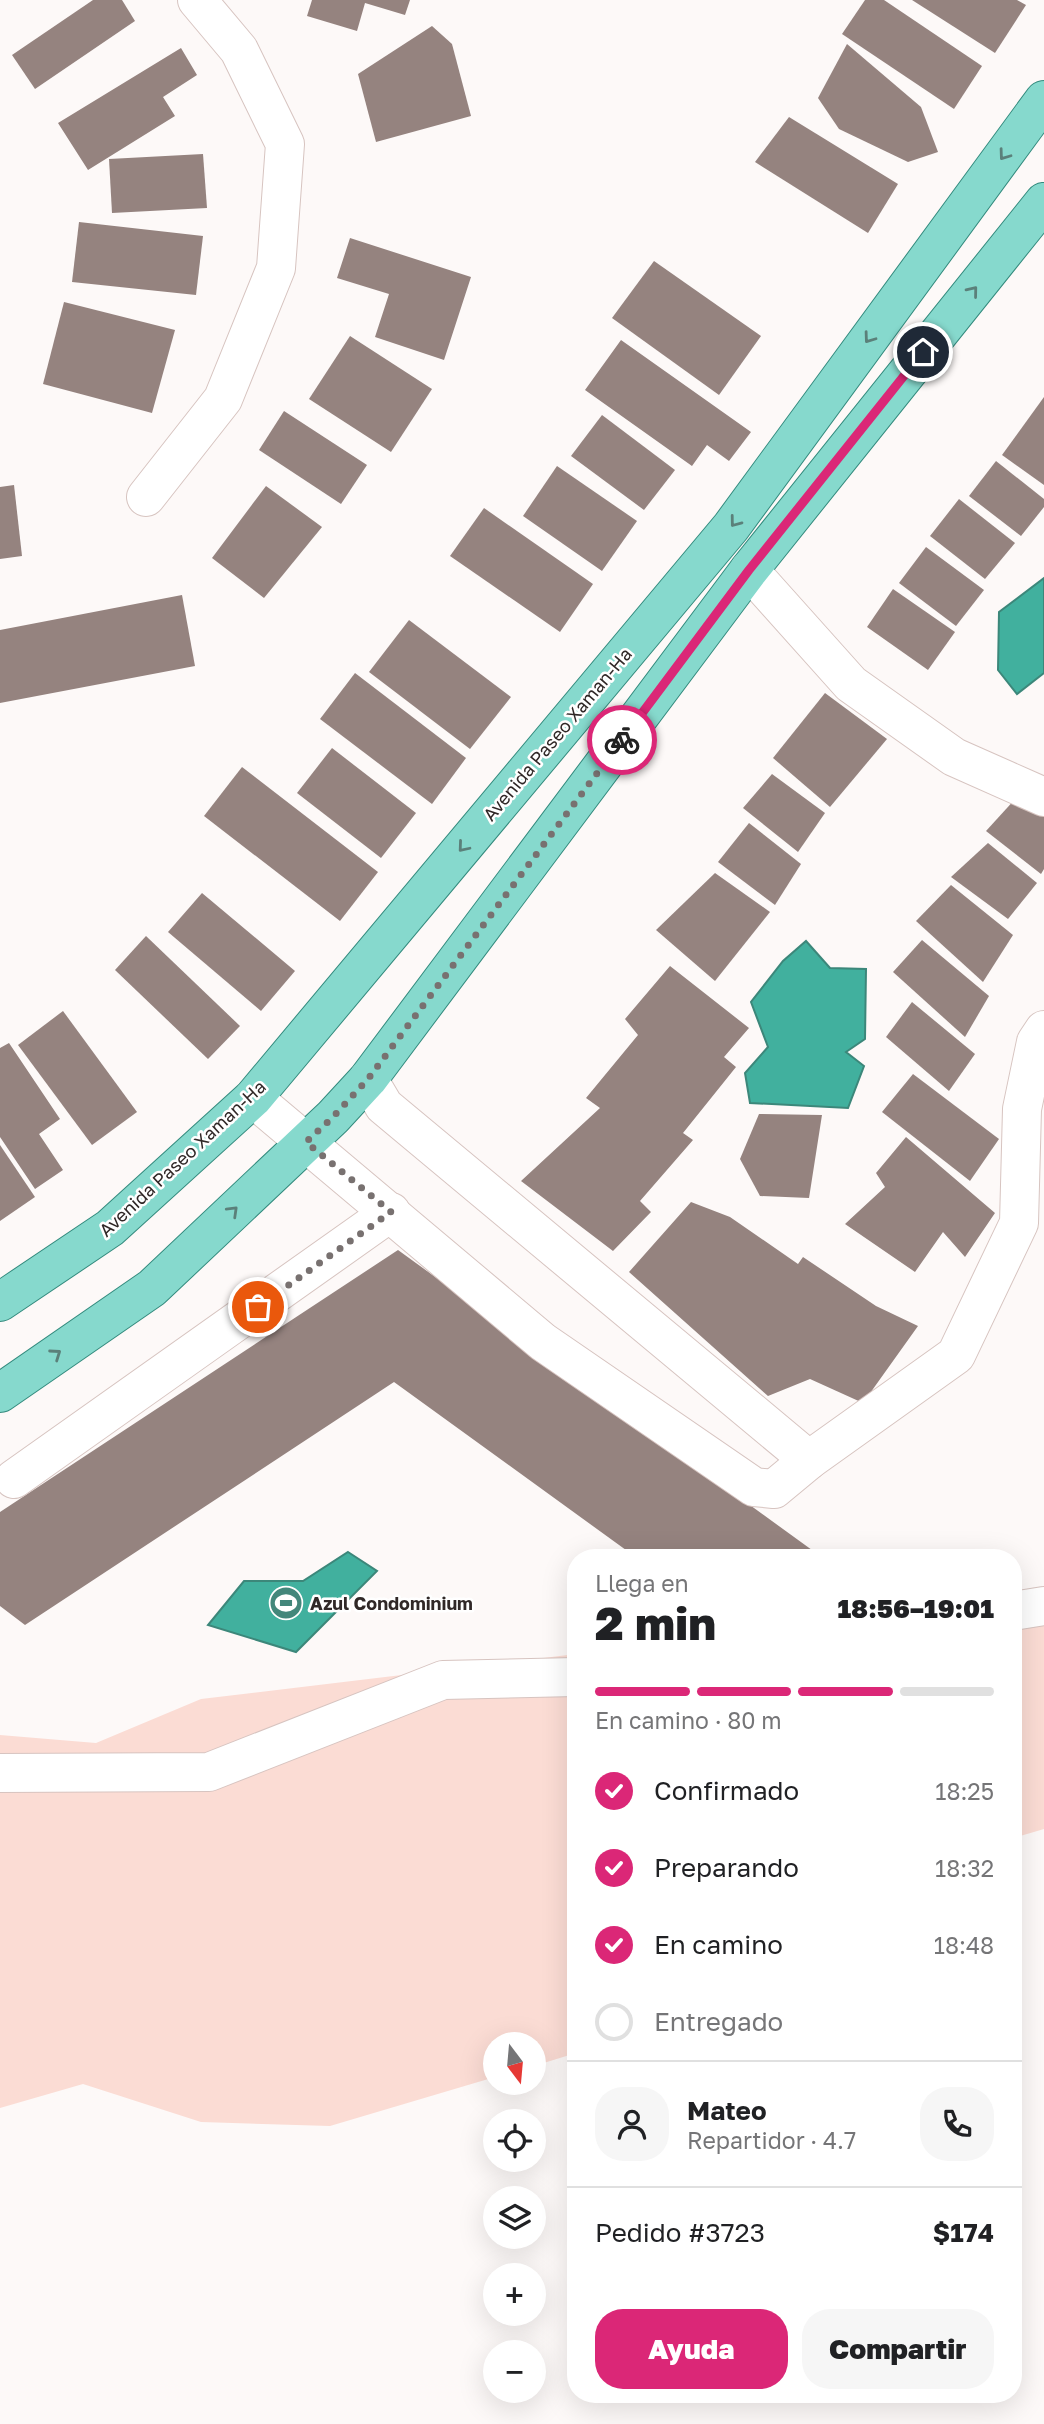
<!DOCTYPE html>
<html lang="es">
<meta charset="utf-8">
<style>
:root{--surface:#fff;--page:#f6f6f6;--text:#202124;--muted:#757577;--line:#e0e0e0;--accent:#db2777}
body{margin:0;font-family:"Golos Text",sans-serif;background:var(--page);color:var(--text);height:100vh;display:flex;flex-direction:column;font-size:26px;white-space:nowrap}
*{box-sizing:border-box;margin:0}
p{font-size:23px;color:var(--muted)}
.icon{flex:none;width:38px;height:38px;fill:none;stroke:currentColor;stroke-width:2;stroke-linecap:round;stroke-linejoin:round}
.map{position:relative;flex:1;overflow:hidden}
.sheet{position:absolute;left:567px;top:1549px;width:455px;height:854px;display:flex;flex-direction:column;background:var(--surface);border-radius:28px;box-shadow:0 7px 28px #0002}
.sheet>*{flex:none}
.needle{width:46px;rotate:164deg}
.controls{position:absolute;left:483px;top:2032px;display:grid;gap:14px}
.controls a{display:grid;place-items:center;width:63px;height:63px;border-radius:50%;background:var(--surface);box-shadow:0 7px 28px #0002;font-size:35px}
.pin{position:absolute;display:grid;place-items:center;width:60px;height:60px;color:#fff;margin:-30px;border:4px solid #fff;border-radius:50%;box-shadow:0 2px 7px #0007}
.courier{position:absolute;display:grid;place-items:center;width:70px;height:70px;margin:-35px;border:5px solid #db2777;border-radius:50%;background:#fff;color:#222;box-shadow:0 2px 9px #0007}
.headline em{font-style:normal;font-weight:800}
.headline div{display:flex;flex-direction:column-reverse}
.headline{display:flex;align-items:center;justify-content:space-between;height:119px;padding:0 28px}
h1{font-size:46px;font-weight:800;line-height:52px}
.bar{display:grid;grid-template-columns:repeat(4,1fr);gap:10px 7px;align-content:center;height:84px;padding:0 28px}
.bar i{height:9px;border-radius:5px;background:var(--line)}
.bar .selected{background:var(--accent)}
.bar p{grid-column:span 4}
.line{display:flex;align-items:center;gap:18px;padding:0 28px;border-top:2px solid var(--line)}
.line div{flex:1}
.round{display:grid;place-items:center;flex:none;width:74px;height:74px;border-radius:28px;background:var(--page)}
ol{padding:0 28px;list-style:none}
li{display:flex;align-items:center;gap:21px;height:77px}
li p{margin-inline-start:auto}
li .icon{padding:7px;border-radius:50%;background:var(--accent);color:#fff;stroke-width:4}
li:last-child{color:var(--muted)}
li i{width:38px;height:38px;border:4px solid var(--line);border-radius:50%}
.button{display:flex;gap:14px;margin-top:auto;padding:14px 28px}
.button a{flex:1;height:80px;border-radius:28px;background:var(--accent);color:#fff;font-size:28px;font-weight:800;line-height:80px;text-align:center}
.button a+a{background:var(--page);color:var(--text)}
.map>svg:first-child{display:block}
.green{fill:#fbdcd4}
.water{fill:#41b09e;stroke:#3c877a;stroke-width:2}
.building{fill:#95837f}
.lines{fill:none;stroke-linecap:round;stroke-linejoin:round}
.minor-casing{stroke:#d7c4c0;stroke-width:40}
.major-casing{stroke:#338a7d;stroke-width:40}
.minor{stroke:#fff;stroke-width:38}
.major{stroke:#86d9cd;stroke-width:38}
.oneway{stroke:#5b807a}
.done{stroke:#787170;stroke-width:7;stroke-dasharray:0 12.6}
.route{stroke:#db2777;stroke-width:9}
.labels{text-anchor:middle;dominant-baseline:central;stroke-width:5;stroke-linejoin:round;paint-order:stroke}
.street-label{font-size:18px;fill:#302827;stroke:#fff}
.poi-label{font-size:18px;font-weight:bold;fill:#302827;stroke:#fff;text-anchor:start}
</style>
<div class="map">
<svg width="1044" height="2424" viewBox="0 0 1044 2424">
<rect width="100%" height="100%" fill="#fdf9f8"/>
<!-- green -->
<g class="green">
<polygon points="1044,1592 1044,1829 1013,1838 1013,1597"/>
<polygon points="576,1654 576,2053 534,2066 534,2044 495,2044 495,2077 330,2126 201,2122 83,2084 0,2108 0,1735 96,1743 201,1699"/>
</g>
<!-- water -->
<g class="water">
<polygon points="1044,578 1044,673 1017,694 998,670 999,612"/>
<polygon points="806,941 830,968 866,969 865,1039 846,1052 864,1066 848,1108 750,1103 745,1073 768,1047 751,1002 783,961"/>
<polygon points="348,1552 377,1571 296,1652 208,1625 244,1581 303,1581"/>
</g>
<!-- building -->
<g class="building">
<polygon points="93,0 122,0 135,21 35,89 12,55"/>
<polygon points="312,0 410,0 405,15 365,3 357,31 307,16"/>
<polygon points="865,0 884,0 982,66 954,109 842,34"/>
<polygon points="912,0 1017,0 1026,5 995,53"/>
<polygon points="432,26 452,44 471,116 376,142 358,74"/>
<polygon points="847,44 921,107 938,152 908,162 839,129 818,98"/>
<polygon points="181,48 197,75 163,97 175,116 88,170 58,123"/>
<polygon points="789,117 898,184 868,233 755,162"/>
<polygon points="203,154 207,208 112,213 109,159"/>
<polygon points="79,222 203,236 196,295 72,282"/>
<polygon points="350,238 471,277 444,360 375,337 389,294 337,278"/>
<polygon points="654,261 761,336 719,395 612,318"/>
<polygon points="64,302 175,330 152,413 43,384"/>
<polygon points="350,336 432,389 391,452 309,399"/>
<polygon points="621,340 751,432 729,461 707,445 692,466 585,390"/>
<polygon points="1044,397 1044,485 1002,455"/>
<polygon points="284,411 367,465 341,504 259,450"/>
<polygon points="602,415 675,470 644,510 571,456"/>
<polygon points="996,461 1044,499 1044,507 1021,536 969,496"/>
<polygon points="557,466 637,521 602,571 523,516"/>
<polygon points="14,485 22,556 0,559 0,487"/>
<polygon points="266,486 322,527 264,598 212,558"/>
<polygon points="959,499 1015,543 985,579 930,536"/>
<polygon points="484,508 593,584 560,632 450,556"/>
<polygon points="926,547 984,590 956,626 899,583"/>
<polygon points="893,589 955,632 928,670 867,627"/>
<polygon points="182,595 195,666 0,703 0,630"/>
<polygon points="409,620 511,697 470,749 369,672"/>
<polygon points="355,673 466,758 432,804 320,719"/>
<polygon points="825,693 887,739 830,807 773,758"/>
<polygon points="332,748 416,813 381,858 297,793"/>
<polygon points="242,767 378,872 340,921 204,816"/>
<polygon points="772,774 825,813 798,852 743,808"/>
<polygon points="1017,797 1044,817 1044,869 1041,874 986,831"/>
<polygon points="749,823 801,864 775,905 718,862"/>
<polygon points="988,843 1037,883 1008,919 951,877"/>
<polygon points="715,873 770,912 715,981 656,930"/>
<polygon points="951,885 1013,935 983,982 916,921"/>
<polygon points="202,893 295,971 261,1011 168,932"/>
<polygon points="146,936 240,1026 208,1059 115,970"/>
<polygon points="922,940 989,996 965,1037 893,972"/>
<polygon points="670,966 749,1028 724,1057 736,1067 683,1133 693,1140 640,1201 651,1212 613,1251 521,1181 600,1108 586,1098 638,1035 625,1019"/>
<polygon points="912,1002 975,1054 949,1091 886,1037"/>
<polygon points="63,1011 137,1112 92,1145 18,1045"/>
<polygon points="9,1043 60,1119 39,1134 63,1170 35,1189 0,1137 0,1048"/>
<polygon points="913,1074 999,1139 970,1181 882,1112"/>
<polygon points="759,1114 822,1115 809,1198 760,1196 740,1159"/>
<polygon points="906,1137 995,1213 965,1257 943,1232 915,1272 845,1224 885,1187 876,1173"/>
<polygon points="0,1145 35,1197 0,1221"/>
<polygon points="691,1202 730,1217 798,1264 803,1257 876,1306 918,1326 863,1403 810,1379 768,1396 629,1272"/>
<polygon points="398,1250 823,1558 637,1558 394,1382 25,1625 0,1606 0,1512"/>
</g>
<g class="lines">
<defs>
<g id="minor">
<polyline points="146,497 223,399 276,268 285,144 239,50 197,0"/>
<polyline points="749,570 851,684 954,757 1044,797"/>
<polyline points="368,1079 384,1106 809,1460"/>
<polyline points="253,1098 543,1342 754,1487 774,1489 809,1460 956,1355 1019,1223 1022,1109 1036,1042 1044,1030"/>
<polyline points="14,1479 391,1212"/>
<polyline points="1013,1611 1044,1606"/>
<polyline points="0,1773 209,1772 443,1680 576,1677"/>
</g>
<g id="major">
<polyline points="0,1302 110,1228 253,1098 731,527 1044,100"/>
<polyline points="0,1393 152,1288 333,1117 368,1079 749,570 1044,202"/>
</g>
</defs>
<!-- minor casing -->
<use href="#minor" class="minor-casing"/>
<!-- major casing -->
<use href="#major" class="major-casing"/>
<!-- minor -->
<use href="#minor" class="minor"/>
<!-- major -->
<use href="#major" class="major"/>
</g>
<!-- one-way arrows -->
<defs><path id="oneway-chevron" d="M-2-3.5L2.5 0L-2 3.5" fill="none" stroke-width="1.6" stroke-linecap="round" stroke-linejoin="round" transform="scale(1.75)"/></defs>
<g class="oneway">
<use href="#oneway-chevron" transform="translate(1004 155) rotate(126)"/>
<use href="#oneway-chevron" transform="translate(973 291) rotate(-51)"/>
<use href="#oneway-chevron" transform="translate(869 338) rotate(126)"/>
<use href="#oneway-chevron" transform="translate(735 522) rotate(127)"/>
<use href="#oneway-chevron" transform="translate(463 847) rotate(130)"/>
<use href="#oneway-chevron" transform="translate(233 1211) rotate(-44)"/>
<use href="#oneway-chevron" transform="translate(56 1354) rotate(-35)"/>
</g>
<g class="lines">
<!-- done -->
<polyline class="done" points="258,1307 391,1212 306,1142 333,1117 368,1079 622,740"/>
<!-- route -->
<polyline class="route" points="622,740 749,570 923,352"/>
</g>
<!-- icons -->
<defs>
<symbol id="stadium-disc" viewBox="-11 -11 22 22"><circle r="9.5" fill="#43877b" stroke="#fff"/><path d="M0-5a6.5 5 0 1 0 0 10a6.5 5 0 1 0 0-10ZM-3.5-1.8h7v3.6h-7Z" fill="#fff"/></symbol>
</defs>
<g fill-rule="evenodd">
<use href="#stadium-disc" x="267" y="1584" width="38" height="38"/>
</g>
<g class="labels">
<!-- street labels -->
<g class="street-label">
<text transform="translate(557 734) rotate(-50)">Avenida Paseo Xaman-Ha</text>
<text transform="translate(182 1158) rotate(-43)">Avenida Paseo Xaman-Ha</text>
</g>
<!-- poi labels -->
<g class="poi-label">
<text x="310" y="1603">Azul Condominium</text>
</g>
</g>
</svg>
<div class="controls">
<a><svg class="needle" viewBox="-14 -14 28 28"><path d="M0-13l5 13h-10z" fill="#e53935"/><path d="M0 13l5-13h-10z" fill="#757577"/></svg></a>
<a><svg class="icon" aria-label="locate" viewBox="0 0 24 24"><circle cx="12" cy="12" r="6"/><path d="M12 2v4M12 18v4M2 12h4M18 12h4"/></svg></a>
<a><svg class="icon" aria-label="layers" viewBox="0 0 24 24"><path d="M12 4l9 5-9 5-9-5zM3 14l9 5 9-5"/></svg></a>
<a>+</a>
<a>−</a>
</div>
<div class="pin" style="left:258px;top:1307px;background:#ea580c"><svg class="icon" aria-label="bag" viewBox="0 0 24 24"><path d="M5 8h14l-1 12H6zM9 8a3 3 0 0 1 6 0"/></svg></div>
<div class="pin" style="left:923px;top:352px;background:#1f2937"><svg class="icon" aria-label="home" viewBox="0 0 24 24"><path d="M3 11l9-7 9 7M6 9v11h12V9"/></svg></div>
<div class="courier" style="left:622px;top:740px"><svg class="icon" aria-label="bike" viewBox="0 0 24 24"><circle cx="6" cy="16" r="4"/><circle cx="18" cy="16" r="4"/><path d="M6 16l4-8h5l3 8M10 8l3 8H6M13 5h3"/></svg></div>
<section class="sheet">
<div class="headline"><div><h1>2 min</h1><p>Llega en</p></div><em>18:56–19:01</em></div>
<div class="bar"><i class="selected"></i><i class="selected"></i><i class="selected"></i><i></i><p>En camino · 80 m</p></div>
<ol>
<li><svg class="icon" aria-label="check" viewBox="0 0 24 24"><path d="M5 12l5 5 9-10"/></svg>Confirmado<p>18:25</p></li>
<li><svg class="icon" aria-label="check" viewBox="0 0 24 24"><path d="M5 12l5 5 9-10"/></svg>Preparando<p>18:32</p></li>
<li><svg class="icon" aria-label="check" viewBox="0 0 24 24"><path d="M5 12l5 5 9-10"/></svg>En camino<p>18:48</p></li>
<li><i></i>Entregado</li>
</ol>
<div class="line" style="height:126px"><a class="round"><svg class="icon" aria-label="person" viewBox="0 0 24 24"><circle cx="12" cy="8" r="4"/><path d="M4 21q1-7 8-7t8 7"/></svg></a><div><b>Mateo</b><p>Repartidor · 4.7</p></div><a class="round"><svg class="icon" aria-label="phone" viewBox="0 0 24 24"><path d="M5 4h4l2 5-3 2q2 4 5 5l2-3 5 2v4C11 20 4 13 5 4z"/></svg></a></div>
<div class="line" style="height:91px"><div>Pedido #3723</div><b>$174</b></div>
<div class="button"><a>Ayuda</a><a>Compartir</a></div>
</section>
</div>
